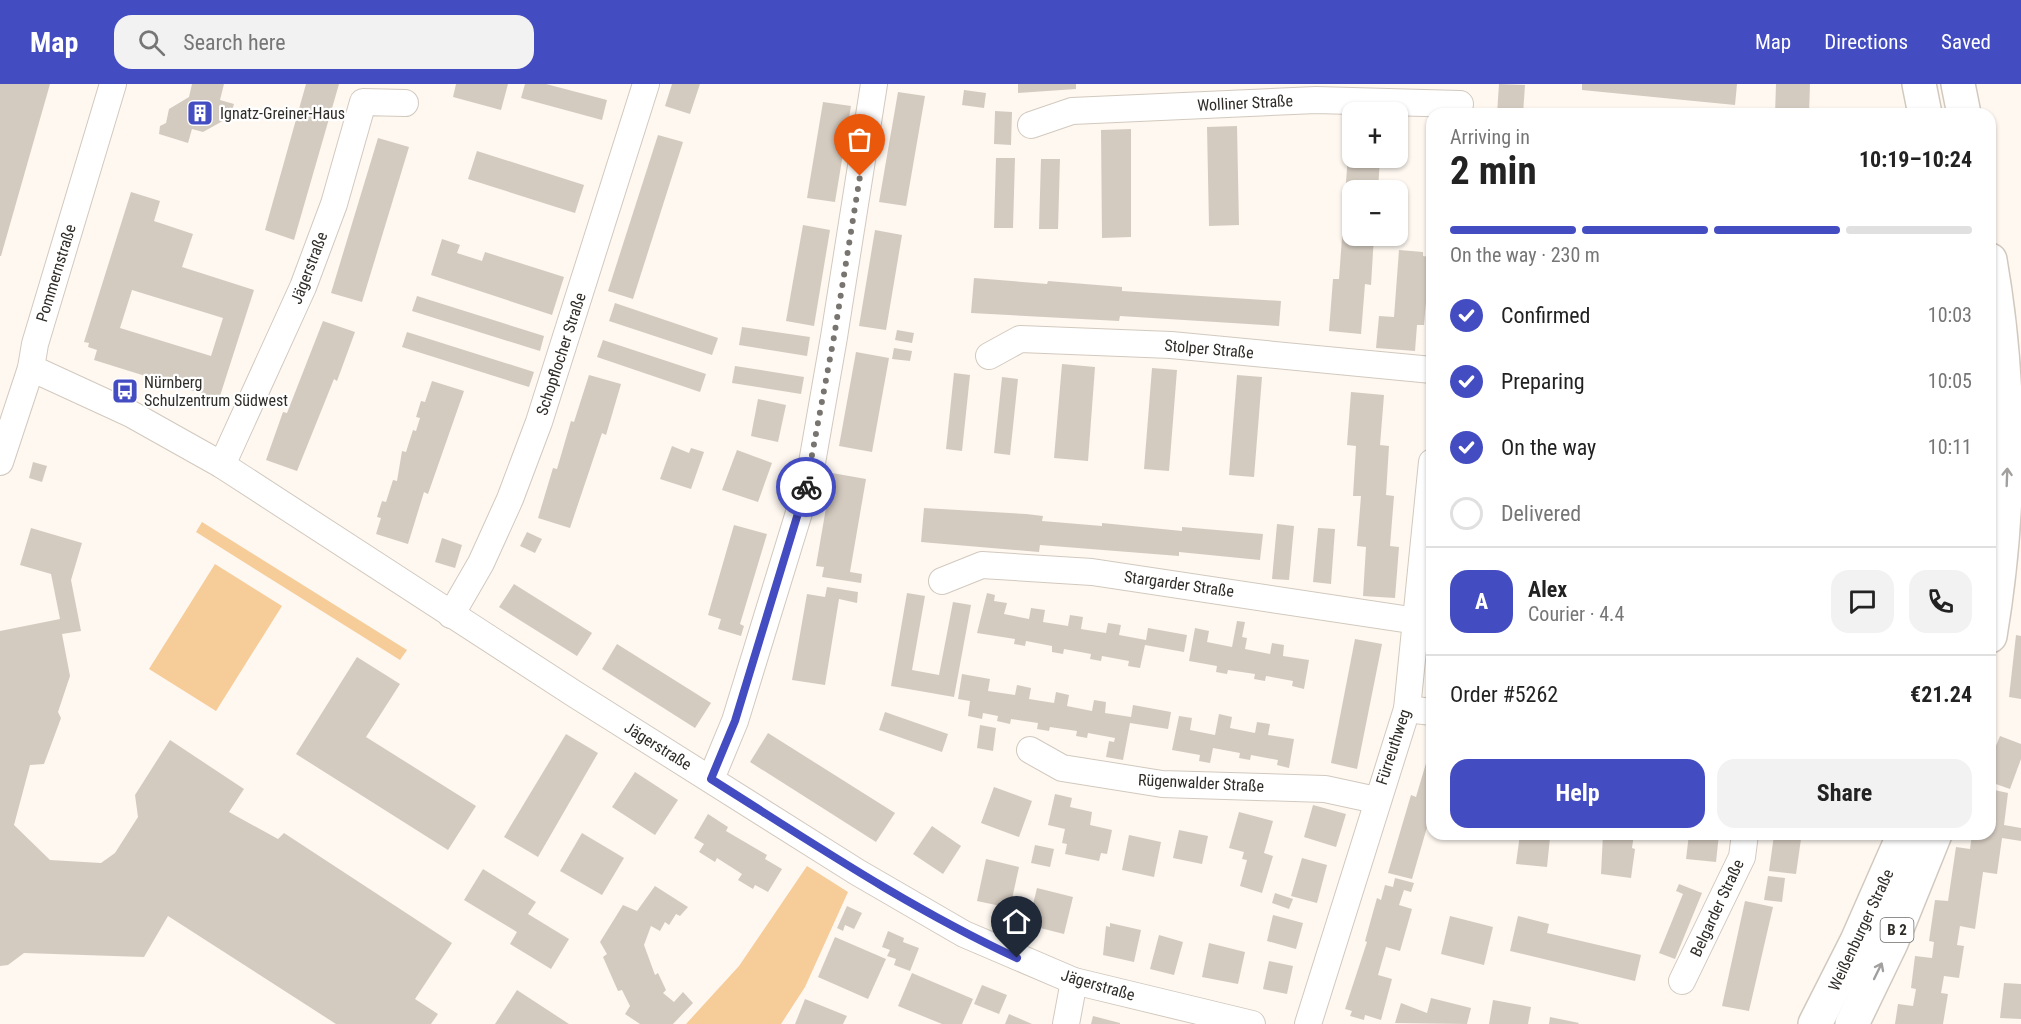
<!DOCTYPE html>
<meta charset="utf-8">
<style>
:root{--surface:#fff;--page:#f2f2f2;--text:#222;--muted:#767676;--line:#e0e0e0;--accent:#444cc1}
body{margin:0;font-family:"Roboto Condensed",sans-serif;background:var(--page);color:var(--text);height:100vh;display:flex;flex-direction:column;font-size:22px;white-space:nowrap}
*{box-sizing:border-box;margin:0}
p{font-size:20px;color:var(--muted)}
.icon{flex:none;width:33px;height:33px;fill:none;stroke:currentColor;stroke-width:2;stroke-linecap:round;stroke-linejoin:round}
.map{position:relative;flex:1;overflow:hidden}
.panel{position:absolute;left:1426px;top:24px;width:570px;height:732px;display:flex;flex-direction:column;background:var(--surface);border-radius:18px;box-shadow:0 2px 4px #0004}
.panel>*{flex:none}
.controls{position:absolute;left:1342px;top:18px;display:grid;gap:12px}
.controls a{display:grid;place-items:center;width:66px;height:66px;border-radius:12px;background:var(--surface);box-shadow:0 2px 4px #0004;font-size:30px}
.pin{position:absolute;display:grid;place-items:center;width:51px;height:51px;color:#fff;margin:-62px -26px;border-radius:50% 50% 50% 0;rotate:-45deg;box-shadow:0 0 6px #0007}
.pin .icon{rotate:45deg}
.courier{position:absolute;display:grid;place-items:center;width:60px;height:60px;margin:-30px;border:4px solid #444cc1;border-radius:50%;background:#fff;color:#222;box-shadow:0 2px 8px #0007}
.summary em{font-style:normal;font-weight:700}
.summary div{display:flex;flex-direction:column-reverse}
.summary{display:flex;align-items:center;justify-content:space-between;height:102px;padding:0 24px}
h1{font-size:39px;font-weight:700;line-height:45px}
.bar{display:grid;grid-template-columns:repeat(4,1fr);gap:9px 6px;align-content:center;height:72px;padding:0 24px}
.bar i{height:8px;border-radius:4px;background:var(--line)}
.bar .on{background:var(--accent)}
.bar p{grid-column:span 4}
.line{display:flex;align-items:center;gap:15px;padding:0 24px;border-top:2px solid var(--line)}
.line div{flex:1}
.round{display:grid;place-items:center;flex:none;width:63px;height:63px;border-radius:18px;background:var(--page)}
ol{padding:0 24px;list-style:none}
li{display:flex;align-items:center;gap:18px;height:66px}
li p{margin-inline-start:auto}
li .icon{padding:6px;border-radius:50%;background:var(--accent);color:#fff;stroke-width:4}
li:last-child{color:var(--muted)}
li i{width:33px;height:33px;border:3px solid var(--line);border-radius:50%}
.cta{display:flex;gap:12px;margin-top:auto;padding:12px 24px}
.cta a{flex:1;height:69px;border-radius:18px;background:var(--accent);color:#fff;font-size:24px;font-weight:700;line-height:69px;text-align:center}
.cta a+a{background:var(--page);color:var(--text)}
header{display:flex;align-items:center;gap:36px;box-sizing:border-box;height:84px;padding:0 30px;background:var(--accent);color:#fff}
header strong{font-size:28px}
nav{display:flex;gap:33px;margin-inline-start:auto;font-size:21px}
.search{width:420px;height:54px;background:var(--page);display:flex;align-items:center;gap:15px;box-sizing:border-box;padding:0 21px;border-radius:18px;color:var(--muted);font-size:22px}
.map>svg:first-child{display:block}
.green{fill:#f6cc99}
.building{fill:#d4cbc0;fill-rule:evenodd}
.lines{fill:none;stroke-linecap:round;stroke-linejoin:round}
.minor-casing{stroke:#d2c9be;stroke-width:28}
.major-casing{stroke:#d2c9be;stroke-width:36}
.minor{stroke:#fff;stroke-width:26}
.major{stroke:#fff;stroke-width:33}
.oneway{stroke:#a2a09f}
.done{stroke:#78746f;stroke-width:6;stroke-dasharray:0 10.8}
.route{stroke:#444cc1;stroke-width:8}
.labels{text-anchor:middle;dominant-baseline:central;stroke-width:4.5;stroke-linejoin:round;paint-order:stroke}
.shield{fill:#fff;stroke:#6e6c69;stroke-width:1.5}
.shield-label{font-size:15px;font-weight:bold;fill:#302d29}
.street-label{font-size:16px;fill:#302d29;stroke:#fff}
.poi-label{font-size:16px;fill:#302d29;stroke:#fff;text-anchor:start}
</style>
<header>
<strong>Map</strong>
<div class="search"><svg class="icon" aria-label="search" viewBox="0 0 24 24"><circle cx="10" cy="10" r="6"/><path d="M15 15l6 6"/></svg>Search here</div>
<nav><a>Map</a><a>Directions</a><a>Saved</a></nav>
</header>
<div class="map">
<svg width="2021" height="940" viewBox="0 0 2021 940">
<rect width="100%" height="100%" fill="#fef8f1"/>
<!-- green -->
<g class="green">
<polygon points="202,438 407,566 400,576 196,448"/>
<polygon points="215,480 282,522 216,627 149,585"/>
<polygon points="807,782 848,808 805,903 781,940 686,940 739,882"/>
</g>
<!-- building -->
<g class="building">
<polygon points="0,0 50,0 1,172 0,172"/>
<polygon points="192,0 224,0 220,16 234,20 230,33 203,48 192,45 188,59 159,50 160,42 166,39 169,25 189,13"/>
<polygon points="306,0 339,0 294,156 265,146"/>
<polygon points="456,0 508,0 501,26 453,13"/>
<polygon points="525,0 546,0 607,16 602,36 521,14"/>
<polygon points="672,0 700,0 690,30 665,22"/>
<polygon points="1018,0 1076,0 1076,5 1018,9"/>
<polygon points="1499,0 1525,1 1523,30 1497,30"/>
<polygon points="1582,0 1737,0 1735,21 1582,6"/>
<polygon points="1776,0 1810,0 1809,30 1775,30"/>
<polygon points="964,6 986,9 984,24 962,21"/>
<polygon points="898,8 925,12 906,122 879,118"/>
<polygon points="823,18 851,22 835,118 807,114"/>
<polygon points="995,27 1012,28 1011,61 994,60"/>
<polygon points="1237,42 1239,141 1209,142 1207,43"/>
<polygon points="1350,43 1353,43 1353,74 1380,74 1378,106 1353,106 1353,152 1374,152 1371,201 1365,200 1361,250 1329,247 1333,195 1339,195"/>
<polygon points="1131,45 1131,153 1102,154 1101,46"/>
<polygon points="658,51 683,58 633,215 608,207"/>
<polygon points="378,54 409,63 362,218 331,209"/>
<polygon points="477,67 584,101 575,129 468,95"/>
<polygon points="996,74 1015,74 1013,144 994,144"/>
<polygon points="1041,75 1060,75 1058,145 1039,145"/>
<path d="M131 108 160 117 154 137 193 150 182 183 254 206 219 315 94 276 97 266 88 263 89 259 84 258ZM132 206 223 234 211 272 120 244Z"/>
<polygon points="803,141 830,146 814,242 786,237"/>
<polygon points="875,146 902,151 886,246 859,242"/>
<polygon points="442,155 460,161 457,169 482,177 485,168 564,193 552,231 431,191"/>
<polygon points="1399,166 1423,168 1423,172 1430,173 1424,241 1417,241 1415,267 1376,264 1379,232 1394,233"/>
<polygon points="974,194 1047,200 1048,197 1122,203 1122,207 1281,217 1279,242 1120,232 1119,237 971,229"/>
<polygon points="417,212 544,252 540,267 412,227"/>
<polygon points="615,219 718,254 712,271 609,237"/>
<polygon points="323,237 355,248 337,297 334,295 297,387 266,376 283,328 287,329"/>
<polygon points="742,243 810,253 807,272 739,261"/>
<polygon points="897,246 914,249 912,259 895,256"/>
<polygon points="407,248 534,288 529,303 402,263"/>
<polygon points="603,256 706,290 700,308 597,273"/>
<polygon points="894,264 912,267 910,277 892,275"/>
<polygon points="856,268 889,274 872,368 839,362"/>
<polygon points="1062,280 1095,283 1088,377 1054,374"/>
<polygon points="735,282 804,293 801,310 732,299"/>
<polygon points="1152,284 1177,286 1169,387 1144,385"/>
<polygon points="954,289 970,291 962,367 946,365"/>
<polygon points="589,291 621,300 606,351 602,349 570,444 538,434 553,384 557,385 571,337 574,338"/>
<polygon points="1237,291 1262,293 1254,393 1229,391"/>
<polygon points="1002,293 1018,295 1010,371 994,369"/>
<polygon points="432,297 464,307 428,410 424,408 408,460 376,450 381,434 377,433 382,417 386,418 393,396 397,397 402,367 406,368 413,346 416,347 420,334 416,333 421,317 425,318"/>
<polygon points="1351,308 1384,311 1380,361 1389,362 1386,411 1394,412 1390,462 1399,463 1395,514 1363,512 1366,463 1357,462 1361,412 1353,412 1356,362 1347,361"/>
<polygon points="758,315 786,321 778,358 751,352"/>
<polygon points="672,362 689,369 691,364 704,368 691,405 660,395"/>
<polygon points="737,366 772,379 758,418 722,406"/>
<polygon points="33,378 47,382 42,398 29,394"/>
<polygon points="832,389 866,395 850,488 862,490 861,499 822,493 824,483 816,482"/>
<polygon points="924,424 1026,430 1043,432 1042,437 1102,442 1102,439 1182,447 1182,443 1263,450 1260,476 1179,468 1179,472 1040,461 1039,468 921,458"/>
<polygon points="1277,440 1294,442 1289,496 1272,495"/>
<polygon points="734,441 767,450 740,540 744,542 741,552 718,545 721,535 708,531"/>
<polygon points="31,444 82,459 71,496 81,547 62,550 70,592 58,628 61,634 44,680 30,681 14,741 50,776 101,779 115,769 138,733 135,711 170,656 244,705 229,728 278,755 284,749 452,859 415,915 438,930 431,940 336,940 168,832 144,873 24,869 8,881 0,882 0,547 60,535 51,490 20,481"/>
<polygon points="1318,444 1335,445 1331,500 1313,498"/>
<polygon points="527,448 542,455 535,469 520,462"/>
<polygon points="442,454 462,461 455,484 435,478"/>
<polygon points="514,500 592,549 577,572 499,523"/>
<polygon points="827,503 858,508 857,519 839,515 825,601 792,596 807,510 825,513"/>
<polygon points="907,509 925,512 912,586 939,591 953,518 971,521 954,613 891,602"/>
<polygon points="987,509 995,511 994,517 1007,519 1004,530 1029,535 1031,524 1045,526 1043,538 1068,542 1070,531 1083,533 1081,545 1106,549 1108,539 1121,541 1119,551 1146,556 1148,544 1187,551 1184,568 1145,561 1140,584 1128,582 1129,577 1102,572 1101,577 1090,575 1091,570 1064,565 1063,570 1052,568 1052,562 1026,557 1025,562 1014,560 1015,555 977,549"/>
<polygon points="1237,537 1245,538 1242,553 1247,554 1245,565 1270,570 1272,559 1284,561 1283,572 1309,576 1304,605 1292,602 1293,597 1266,592 1265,597 1254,595 1255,590 1228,586 1227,590 1216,588 1217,582 1189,577 1195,544 1209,547 1207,558 1232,563"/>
<polygon points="2016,551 2021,552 2021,615 2009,613"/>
<polygon points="1355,555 1382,560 1357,685 1331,679"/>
<polygon points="617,560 711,619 695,644 602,585"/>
<polygon points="357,573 400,600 366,653 476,722 448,766 296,670"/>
<polygon points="962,590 990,595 988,607 1015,611 1017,601 1031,604 1029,615 1054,619 1056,608 1069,611 1067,622 1092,627 1094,616 1106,618 1105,629 1131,633 1133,621 1171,628 1168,645 1130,639 1123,676 1106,673 1109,657 1114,658 1115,654 1088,649 1087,654 1076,652 1077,647 1050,643 1049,647 1037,645 1038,639 1011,635 1010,640 997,637 998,632 983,629 982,635 968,632 970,617 958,615"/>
<polygon points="885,628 948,650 942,668 879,646"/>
<polygon points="1219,630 1232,633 1230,644 1255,649 1257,638 1270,640 1268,651 1294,655 1289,684 1277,681 1278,676 1251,671 1250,676 1239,674 1240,669 1213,664 1210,679 1199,677 1200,671 1172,666 1179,632 1192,634 1190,646 1215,651"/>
<polygon points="980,641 996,644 993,667 977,664"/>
<polygon points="768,649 895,729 876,758 750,678"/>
<polygon points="566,650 598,669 538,773 504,753"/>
<polygon points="2000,652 2021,660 2021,675 2010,705 1990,698 1990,676"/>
<polygon points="1432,659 1432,726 1412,795 1388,789 1411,711 1416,713"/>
<polygon points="635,688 678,716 655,751 612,723"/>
<polygon points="994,703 1032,717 1019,753 981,739"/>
<polygon points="1990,705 2008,709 2004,741 2021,744 2021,757 2002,754 1997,790 1983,788 1975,845 1960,842 1957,861 1964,862 1959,894 1944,892 1941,909 1948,910 1943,940 1895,940 1898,920 1913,922 1916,905 1911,904 1915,872 1932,874 1934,858 1929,857 1935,816 1948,817 1956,763 1970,765 1972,750 1990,750"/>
<polygon points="1055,710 1072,714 1070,723 1092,728 1090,741 1112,746 1107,770 1101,769 1099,777 1065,770 1067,760 1062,759 1065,745 1048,741"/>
<polygon points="1313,721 1346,730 1336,763 1304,753"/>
<polygon points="1239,728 1273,737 1264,769 1273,772 1262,809 1240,802 1247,776 1242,775 1244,768 1229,764"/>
<polygon points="708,730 728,743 726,747 767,771 765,775 782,785 768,808 755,801 753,805 738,796 742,790 717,774 715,778 699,768 704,760 694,754"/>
<polygon points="932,742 961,762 943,790 913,770"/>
<polygon points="1179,746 1208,752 1202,780 1173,774"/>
<polygon points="582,749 624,774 602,811 560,787"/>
<polygon points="1520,750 1548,750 1547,753 1550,754 1547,783 1516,780"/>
<polygon points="1603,750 1634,750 1632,764 1635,765 1631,794 1601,790"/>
<polygon points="1689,750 1719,750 1716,778 1686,775"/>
<polygon points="1778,750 1807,750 1806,756 1801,755 1796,790 1769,787 1774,751"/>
<polygon points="1129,751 1161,758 1154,793 1122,786"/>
<polygon points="1035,761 1054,765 1050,783 1031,779"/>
<polygon points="1302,774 1327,781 1317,819 1291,812"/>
<polygon points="986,775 1019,783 1010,824 977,817"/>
<polygon points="483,785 536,818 528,830 569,855 551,885 510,860 517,848 464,816"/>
<polygon points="1768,792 1785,794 1782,818 1764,816"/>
<polygon points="1395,794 1414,799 1411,808 1404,806 1399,821 1412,825 1400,867 1386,863 1378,891 1392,895 1381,936 1365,931 1364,936 1350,932 1352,927 1345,925 1367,858 1365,857 1377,814 1381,816 1385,801 1393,803"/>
<polygon points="1679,800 1702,809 1675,875 1659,869 1683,810 1676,807"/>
<polygon points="655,802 688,823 680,832 676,830 669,841 665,838 660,847 651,842 644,861 655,891 658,889 666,906 663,909 674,918 683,908 693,919 673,940 640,940 625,930 630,922 622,906 618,907 603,873 607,870 600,858 623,821 637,827"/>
<polygon points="1037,804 1073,813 1064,850 1028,841"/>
<polygon points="1275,809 1293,815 1289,825 1272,819"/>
<polygon points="1745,817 1773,823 1749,927 1722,922"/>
<polygon points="847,822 862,829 854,845 845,841 843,847 837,844"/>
<polygon points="1273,831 1303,839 1296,865 1267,857"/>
<polygon points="1450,832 1493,843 1484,881 1441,870"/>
<polygon points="1518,832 1549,840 1547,849 1641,871 1635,897 1510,867"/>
<polygon points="1110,839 1141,846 1134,878 1103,871 1106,842 1110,843"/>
<polygon points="888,847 904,854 903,858 919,864 910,887 894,881 896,875 887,872 890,866 882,863"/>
<polygon points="1159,851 1183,858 1174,891 1150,885"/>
<polygon points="835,853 886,875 868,915 818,893"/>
<polygon points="1209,859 1245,868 1238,900 1202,893"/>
<polygon points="1269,877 1293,882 1287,910 1263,905"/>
<polygon points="912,889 973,915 962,940 942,940 898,922"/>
<polygon points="2004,899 2021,900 2021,935 2000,934"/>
<polygon points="982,901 1007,911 999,930 974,920"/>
<polygon points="517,906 569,940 495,940"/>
<polygon points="1431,914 1471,924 1467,940 1395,939 1401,919 1427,929"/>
<polygon points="805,915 847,932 843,940 795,940"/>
<polygon points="1493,916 1531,923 1528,940 1489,940"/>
<polygon points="1009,930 1032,940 1005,940"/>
<polygon points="1093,932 1120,939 1120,940 1091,940"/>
<polygon points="1550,933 1579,939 1578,940 1549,940"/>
</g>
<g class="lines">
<defs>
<g id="minor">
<polyline points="1031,41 1072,27 1316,16 1460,20"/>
<polyline points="989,272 1020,255 1171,261 1432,286"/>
<polyline points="31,284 131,330 222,381 573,609 857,788 964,850 1074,897 1252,940"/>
<polyline points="0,378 31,284 35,260 113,0"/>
<polyline points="222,381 303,203 334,120 363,18 405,19"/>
<polyline points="942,497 982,481 1092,488 1417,537"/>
<polyline points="451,531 481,479 510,415 539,338 646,0"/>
<polyline points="1407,625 1432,628"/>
<polyline points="1030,666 1062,684 1162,700 1325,705 1376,716"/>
<polyline points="711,695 735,637 809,396 834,253 874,0"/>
<polyline points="1682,897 1742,773 1745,750"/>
<polyline points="1066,940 1074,897"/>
<polyline points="1308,940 1407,625 1432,378"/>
</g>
<g id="major">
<polyline points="1919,0 1925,30"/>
<polyline points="1958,0 1964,30"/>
<path d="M1990 176C2012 302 2011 427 1990 552"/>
<polyline points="1815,940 1857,857 1904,750"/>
<polyline points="1852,940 1891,859 1935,750"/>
</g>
</defs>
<!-- minor casing -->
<use href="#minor" class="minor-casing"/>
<!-- major casing -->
<use href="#major" class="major-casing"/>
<!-- minor -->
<use href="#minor" class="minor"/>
<!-- major -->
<use href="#major" class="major"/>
</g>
<!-- one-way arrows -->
<defs><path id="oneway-shaft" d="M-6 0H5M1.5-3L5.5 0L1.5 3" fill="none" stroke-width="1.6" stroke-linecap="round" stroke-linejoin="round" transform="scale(1.5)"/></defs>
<g class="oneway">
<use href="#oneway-shaft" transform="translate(2007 393) rotate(-88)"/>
<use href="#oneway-shaft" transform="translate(1878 887) rotate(-64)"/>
</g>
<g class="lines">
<!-- done -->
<polyline class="done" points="806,403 834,253 860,92"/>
<!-- route -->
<path class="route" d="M806 403 735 637 711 695C811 758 909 824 1017 874"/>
</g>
<!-- icons -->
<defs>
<symbol id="building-square" viewBox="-11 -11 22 22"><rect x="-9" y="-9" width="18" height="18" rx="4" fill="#444cc1" stroke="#fff"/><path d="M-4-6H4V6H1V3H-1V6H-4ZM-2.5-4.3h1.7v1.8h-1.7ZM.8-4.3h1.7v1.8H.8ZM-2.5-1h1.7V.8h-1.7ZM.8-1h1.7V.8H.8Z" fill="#fff"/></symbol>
<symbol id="bus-square" viewBox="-11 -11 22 22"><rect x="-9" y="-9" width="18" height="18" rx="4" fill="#444cc1" stroke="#fff"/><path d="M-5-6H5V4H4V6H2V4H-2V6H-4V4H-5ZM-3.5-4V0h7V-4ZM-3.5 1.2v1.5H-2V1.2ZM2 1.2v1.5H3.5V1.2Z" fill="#fff"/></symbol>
</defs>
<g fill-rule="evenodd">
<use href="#building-square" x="185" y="14" width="30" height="30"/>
<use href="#bus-square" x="110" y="292" width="30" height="30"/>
</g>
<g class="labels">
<!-- shield labels -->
<rect class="shield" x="1880.5" y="834" width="33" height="24" rx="4.5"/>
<g class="shield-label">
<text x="1897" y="846">B 2</text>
</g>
<!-- street labels -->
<g class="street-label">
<text transform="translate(1245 19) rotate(-3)">Wolliner Straße</text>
<text transform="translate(309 184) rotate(-69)">Jägerstraße</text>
<text transform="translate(56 189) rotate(-73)">Pommernstraße</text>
<text transform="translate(1209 265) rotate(5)">Stolper Straße</text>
<text transform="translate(561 270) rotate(-72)">Schopflocher Straße</text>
<text transform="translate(1179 500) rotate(8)">Stargarder Straße</text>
<text transform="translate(658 662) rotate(32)">Jägerstraße</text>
<text transform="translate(1393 663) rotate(-72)">Fürreuthweg</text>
<text transform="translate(1201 699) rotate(3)">Rügenwalder Straße</text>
<text transform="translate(1717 824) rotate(-65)">Belgarder Straße</text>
<text transform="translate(1861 846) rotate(-65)">Weißenburger Straße</text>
<text transform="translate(1098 901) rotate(16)">Jägerstraße</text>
</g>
<!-- poi labels -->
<g class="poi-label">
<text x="220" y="29">Ignatz-Greiner-Haus</text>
<text x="144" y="298">Nürnberg<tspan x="144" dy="18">Schulzentrum Südwest</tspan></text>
</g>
</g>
</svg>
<div class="controls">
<a>+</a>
<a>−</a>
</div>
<div class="pin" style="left:860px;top:92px;background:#ea580c"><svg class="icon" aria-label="bag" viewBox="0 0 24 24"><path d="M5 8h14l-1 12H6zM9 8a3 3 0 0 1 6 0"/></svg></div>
<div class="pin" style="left:1017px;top:874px;background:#1f2937"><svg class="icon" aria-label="home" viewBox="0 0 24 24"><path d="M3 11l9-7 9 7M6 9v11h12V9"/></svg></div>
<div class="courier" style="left:806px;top:403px"><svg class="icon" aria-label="bike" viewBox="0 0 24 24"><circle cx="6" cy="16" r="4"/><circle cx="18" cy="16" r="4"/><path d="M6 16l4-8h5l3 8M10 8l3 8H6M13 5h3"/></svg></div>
<section class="panel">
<div class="summary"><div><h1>2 min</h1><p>Arriving in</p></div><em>10:19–10:24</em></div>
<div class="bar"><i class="on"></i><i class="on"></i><i class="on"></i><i></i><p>On the way · 230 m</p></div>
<ol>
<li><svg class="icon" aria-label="check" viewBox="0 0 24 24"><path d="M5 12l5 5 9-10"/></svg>Confirmed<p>10:03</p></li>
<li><svg class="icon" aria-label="check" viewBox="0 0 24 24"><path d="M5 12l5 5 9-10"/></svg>Preparing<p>10:05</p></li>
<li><svg class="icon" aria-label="check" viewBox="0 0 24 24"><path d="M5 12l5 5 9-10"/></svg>On the way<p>10:11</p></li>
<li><i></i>Delivered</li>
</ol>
<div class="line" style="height:108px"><b class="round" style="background:var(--accent);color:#fff">A</b><div><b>Alex</b><p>Courier · 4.4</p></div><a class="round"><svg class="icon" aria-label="chat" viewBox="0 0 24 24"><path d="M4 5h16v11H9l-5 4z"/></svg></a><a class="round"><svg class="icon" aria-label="phone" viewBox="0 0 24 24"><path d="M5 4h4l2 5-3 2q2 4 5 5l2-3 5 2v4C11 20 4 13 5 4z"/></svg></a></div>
<div class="line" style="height:78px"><div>Order #5262</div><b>€21.24</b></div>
<div class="cta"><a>Help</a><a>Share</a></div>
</section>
</div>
